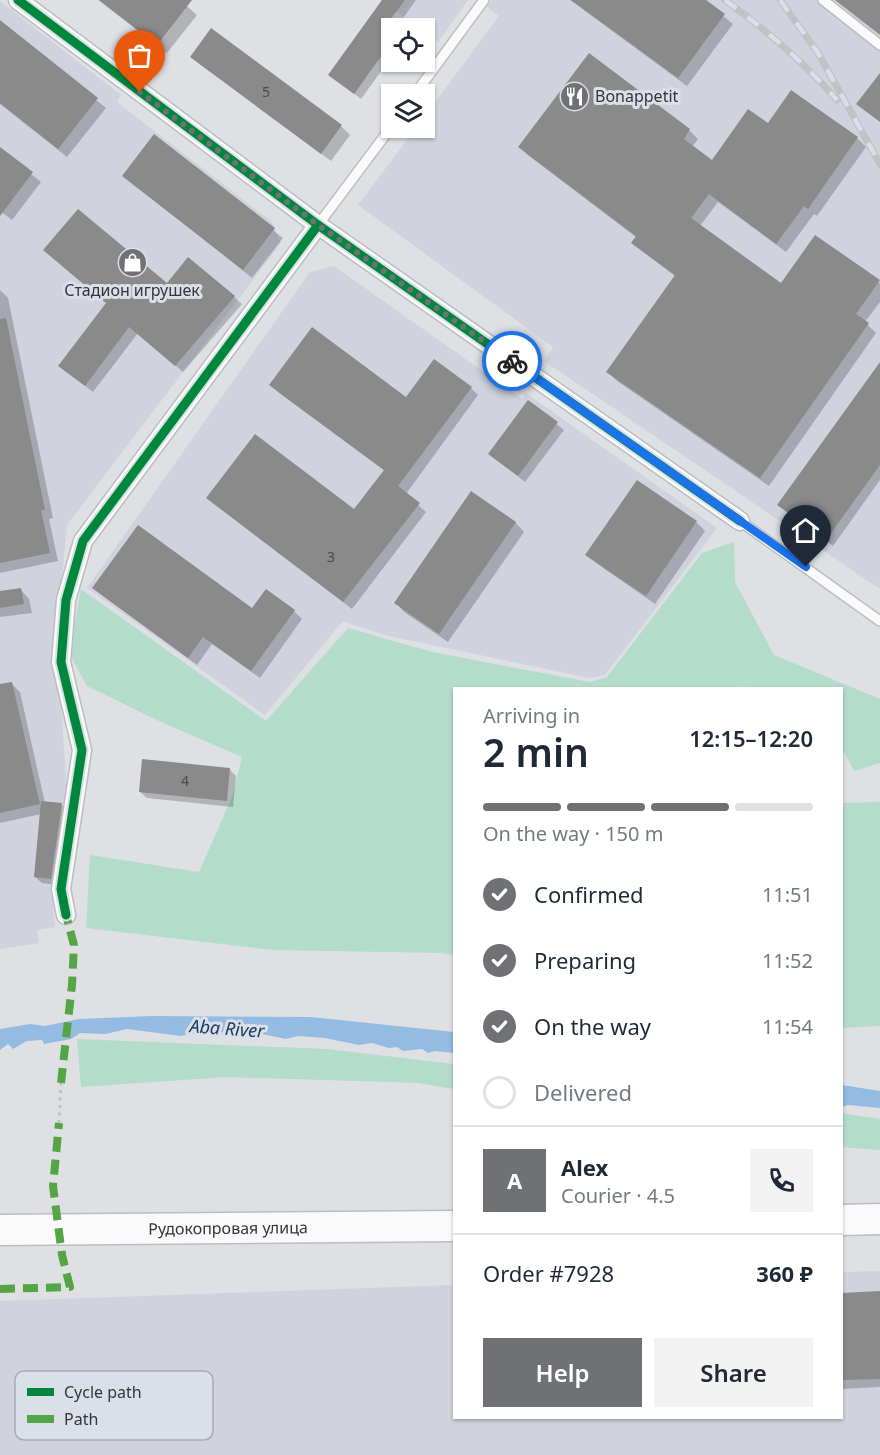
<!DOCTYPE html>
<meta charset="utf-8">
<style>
:root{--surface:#fff;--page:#f2f2f3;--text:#1f2937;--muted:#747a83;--line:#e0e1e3;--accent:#707174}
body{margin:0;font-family:"Noto Sans",sans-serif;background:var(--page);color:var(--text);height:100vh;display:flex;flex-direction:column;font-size:22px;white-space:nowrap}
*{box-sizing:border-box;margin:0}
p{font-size:20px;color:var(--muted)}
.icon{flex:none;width:33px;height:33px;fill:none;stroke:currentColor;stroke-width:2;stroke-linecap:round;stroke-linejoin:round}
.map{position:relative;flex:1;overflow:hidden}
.panel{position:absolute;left:453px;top:687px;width:390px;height:732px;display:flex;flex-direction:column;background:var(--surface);border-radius:0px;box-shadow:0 2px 4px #0004}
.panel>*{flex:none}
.tools{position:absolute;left:381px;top:18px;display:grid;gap:12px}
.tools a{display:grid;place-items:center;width:54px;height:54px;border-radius:0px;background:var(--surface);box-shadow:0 2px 4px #0004;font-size:30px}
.pin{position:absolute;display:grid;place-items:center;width:51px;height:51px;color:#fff;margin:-62px -26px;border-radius:50% 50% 50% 0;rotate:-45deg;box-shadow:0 0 6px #0007}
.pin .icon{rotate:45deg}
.courier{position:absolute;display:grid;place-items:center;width:60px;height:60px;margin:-30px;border:4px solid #1a73e8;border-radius:50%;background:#fff;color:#222;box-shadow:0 2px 8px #0007}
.overview em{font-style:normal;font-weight:600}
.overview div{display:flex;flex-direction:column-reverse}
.overview{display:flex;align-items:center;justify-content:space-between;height:102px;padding:0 30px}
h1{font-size:39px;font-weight:600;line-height:45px}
.bar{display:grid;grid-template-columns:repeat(4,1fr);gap:9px 6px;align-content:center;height:72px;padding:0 30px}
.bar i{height:8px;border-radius:4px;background:var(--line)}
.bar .on{background:var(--accent)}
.bar p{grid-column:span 4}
.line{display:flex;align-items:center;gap:15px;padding:0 30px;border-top:2px solid var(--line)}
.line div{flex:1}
.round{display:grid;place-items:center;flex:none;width:63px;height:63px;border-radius:0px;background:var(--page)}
ol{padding:0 30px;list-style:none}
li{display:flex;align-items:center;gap:18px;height:66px}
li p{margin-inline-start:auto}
li .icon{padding:6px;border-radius:50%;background:var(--accent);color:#fff;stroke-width:4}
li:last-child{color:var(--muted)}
li i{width:33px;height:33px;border:3px solid var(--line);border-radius:50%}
.primary-button{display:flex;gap:12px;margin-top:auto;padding:12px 30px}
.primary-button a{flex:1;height:69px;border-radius:0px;background:var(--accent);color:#fff;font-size:24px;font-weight:600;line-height:69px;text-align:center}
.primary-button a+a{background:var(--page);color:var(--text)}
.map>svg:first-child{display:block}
.built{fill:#d0d3de}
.green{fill:#b4dccb}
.water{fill:#94bce3}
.shadow{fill:#0003}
.building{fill:#8a8a8b}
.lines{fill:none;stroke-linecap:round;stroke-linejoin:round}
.service-casing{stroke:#bbbdc0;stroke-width:12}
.minor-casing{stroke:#bbbdc0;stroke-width:21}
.primary-casing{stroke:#bbbdc0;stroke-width:33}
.path{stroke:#bfc1c3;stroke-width:3;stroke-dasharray:3 4.5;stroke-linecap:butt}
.service{stroke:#fafafb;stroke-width:9}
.minor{stroke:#fafafb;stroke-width:18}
.primary{stroke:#fafafb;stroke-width:30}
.rail-casing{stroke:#c2c2c4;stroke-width:7}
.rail{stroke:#dbdfe7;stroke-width:4.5;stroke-dasharray:14;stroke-linecap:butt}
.quiet{stroke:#53a545;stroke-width:8;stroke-dasharray:15 8;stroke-linecap:butt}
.cycleway-casing{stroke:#dbdfe7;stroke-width:13}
.cycleway{stroke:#00873e;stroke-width:9}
.done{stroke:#707174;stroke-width:6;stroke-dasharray:0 10.8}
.route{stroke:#1a73e8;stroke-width:8}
.labels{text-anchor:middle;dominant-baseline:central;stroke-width:6;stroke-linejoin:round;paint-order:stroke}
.number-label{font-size:14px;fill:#4a4a4d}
.poi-label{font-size:16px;fill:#343538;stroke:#dbdfe7;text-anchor:start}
.street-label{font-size:16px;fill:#343538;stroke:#dbdfe7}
.water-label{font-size:18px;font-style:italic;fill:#183f63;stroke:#dbdfe7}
.key{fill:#dbdfe7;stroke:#a9acb2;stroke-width:1.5}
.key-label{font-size:16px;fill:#343538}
</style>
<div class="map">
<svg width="880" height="1455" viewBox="0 0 880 1455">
<rect width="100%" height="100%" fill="#dee0e4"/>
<!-- built -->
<g class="built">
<polygon points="381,0 468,0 438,42 425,33 424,28 419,28"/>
<polygon points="492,0 880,0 880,589 544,361 553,347 358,205 416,128 424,128 425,116 499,16 487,7"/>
<polygon points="0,1 121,95 117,102 271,221 281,243 67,525 56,640 68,801 53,901 55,927 37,930 39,943 0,949"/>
<polygon points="334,266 522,399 526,393 717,528 605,675 590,678 384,635 343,621 265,715 87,588 310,272"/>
<polygon points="880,1271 880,1455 0,1455 0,1301 454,1285 454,1418 842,1418 842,1272"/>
</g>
<!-- green -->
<g class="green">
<polygon points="734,542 735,582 774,655 880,699 880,763 854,771 842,748 842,688 750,688 743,686 741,688 454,688 454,956 442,953 273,950 86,928 90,855 199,872 232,797 242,757 161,722 87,686 69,653 81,589 266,721 348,628 432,652 590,682 607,677 702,553"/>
<polygon points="880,802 880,1026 842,1028 842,803"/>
<polygon points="77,1039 327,1049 454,1064 454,1089 418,1083 227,1077 81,1087"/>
<polygon points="842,1113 880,1119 880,1150 842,1147"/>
</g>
<!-- water -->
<g class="water">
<polygon points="152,1016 311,1017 454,1032 454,1053 435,1051 428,1053 422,1049 403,1051 397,1047 389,1048 372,1043 359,1045 325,1038 298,1036 286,1039 257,1033 202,1032 181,1036 127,1029 105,1034 80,1033 71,1039 44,1044 42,1040 27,1041 13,1049 8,1044 0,1050 0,1029 30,1024 45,1026 79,1019"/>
<polygon points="842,1085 880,1091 880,1108 848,1105 842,1107"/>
</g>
<!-- shadow -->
<g class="shadow">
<polygon points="98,0 180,0 197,15 167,53"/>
<polygon points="384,0 416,0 397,27 399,28 392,28 392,56 361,99 330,75"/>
<polygon points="570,0 703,0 733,24 687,86"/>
<polygon points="0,22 106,108 67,157 0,104"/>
<polygon points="211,30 341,126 350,135 331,161 201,65 192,56"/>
<polygon points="589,55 689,130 698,139 692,147 712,162 768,125 857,138 866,147 817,216 814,214 786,252 718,202 700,226 782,285 815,237 880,283 880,302 865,322 876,333 769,486 617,381 608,372 676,277 642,251 633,243 637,238 529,156 520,147"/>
<polygon points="154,136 283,238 252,278 124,176"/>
<polygon points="0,149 41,182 12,220 0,211"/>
<polygon points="167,285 234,297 242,304 183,372 138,333 93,392 60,366"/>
<polygon points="0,290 8,298 53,518 49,519 58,561 0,573"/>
<polygon points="880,364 880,480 833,546 779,505"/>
<polygon points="271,385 406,399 471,388 478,395 406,494 426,512 352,609 216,505 354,511 385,471 279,393"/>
<polygon points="529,402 564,430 525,482 497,460"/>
<polygon points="637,482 696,522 705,531 655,604 596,563 587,554"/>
<polygon points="472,493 516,523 524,532 448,642 404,612 396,603"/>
<polygon points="94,588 252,610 294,611 302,619 260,678 212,644 197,665 103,596"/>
<polygon points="21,590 29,599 32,613 0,617 0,593"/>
<polygon points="11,683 20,692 45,803 61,805 68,811 57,885 42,883 35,877 41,814 0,823 0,686"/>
<polygon points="230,770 236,776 233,807 147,798 140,792"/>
<polygon points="880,1293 880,1387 842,1389 842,1294"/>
</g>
<!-- building -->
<g class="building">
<polygon points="99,0 192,0 157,45"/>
<polygon points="382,0 405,0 390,20 392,41 354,94 328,75"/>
<polygon points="571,0 706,0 725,14 678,78"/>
<polygon points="835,0 880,0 880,35"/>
<polygon points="0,20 98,98 58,149 0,103"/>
<polygon points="211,28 342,125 321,154 190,57"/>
<polygon points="589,53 690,129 684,139 712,160 748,109 768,123 791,90 858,137 808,209 804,206 776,244 709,194 691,218 781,283 815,235 880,280 856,314 869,323 760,478 606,372 675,275 631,243 636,236 518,147"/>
<polygon points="880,73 880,122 856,104"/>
<polygon points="154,134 275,228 243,270 122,176"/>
<polygon points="0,147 33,172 0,216"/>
<polygon points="78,209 167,283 188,257 235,296 175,366 129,327 85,386 58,366 106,303 43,250"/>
<polygon points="6,318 45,510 41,510 50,553 0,563 0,319"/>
<polygon points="312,327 406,397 434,359 472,387 398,486 420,503 343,602 206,498 255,434 354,509 384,470 269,385"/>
<polygon points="880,362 880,465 826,540 777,505"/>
<polygon points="528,400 558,422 518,476 488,454"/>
<polygon points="637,480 697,521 646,596 585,555"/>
<polygon points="471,491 516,522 439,634 394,603"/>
<polygon points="138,525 252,608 266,589 295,610 251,671 203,637 188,658 92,588"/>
<polygon points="21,588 24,604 0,608 0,591"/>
<polygon points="12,682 40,804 0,813 0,684"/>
<polygon points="142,759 230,768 227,801 139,792"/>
<polygon points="41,801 62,803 51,879 34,877"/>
<polygon points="880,1291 880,1379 842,1380 842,1293"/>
</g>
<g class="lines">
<defs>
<g id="service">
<polyline points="823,0 880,45"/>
<polyline points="415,94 484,0"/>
<polyline points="318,225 392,126"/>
<polyline points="740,521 880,621"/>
</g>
<g id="minor">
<polyline points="18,0 318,225 740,521"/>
<polyline points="66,915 61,889 82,750 61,662 66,600 83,541 318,225"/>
</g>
<g id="primary">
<polyline points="842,1220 880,1219"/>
<path id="s1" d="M0 1230 454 1226"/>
</g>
</defs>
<!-- service casing -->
<use href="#service" class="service-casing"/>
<!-- minor casing -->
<use href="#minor" class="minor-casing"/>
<!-- primary casing -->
<use href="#primary" class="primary-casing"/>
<!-- path -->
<polyline class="path" points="59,1123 61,1083"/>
<!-- service -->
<use href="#service" class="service"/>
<!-- minor -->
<use href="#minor" class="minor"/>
<!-- primary -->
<use href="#primary" class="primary"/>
<defs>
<g id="rail">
<path d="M725 0C766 30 804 62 837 100"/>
<polyline points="780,0 818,53 880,164"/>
</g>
</defs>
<!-- rail casing -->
<use href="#rail" class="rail-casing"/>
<!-- rail -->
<use href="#rail" class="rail"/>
<!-- quiet -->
<g class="quiet">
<polyline points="61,1083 72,985 74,945 66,915"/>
<polyline points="0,1289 70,1287 62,1255 53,1186 59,1123"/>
</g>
<defs>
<g id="cycleway">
<polyline points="18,0 318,225 740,521"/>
<polyline points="66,915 61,889 82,750 61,662 66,600 83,541 318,225"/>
</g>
</defs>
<!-- cycleway casing -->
<use href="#cycleway" class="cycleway-casing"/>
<!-- cycleway -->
<use href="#cycleway" class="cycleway"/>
</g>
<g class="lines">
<!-- done -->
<polyline class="done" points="140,92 318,225 512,361"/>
<!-- route -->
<polyline class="route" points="512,361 806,567"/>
</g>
<!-- icons -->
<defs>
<symbol id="restaurant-disc" viewBox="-11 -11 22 22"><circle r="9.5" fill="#707174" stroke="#dbdfe7"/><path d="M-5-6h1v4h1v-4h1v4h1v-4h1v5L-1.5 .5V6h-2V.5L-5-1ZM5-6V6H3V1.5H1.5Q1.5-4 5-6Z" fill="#fff"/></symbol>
<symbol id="shop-disc" viewBox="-11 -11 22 22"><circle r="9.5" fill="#707174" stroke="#dbdfe7"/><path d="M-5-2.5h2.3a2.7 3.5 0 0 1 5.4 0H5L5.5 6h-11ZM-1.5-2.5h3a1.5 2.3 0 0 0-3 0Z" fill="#fff"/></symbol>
</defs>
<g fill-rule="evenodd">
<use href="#restaurant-disc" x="558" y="80" width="33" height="33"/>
<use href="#shop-disc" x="116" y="246" width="33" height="33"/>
</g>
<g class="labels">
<!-- number labels -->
<g class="number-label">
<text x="266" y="91">5</text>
<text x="331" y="556">3</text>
<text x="185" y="780">4</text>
</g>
<!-- poi labels -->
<g class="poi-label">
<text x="595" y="96">Bonappetit</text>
<text x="132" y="290" text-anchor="middle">Стадион игрушек</text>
</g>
<!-- street labels -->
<g class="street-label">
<text stroke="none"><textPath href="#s1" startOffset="228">Рудокопровая улица</textPath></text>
</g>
<!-- water labels -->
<g class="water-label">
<text transform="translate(227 1028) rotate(4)">Aba River</text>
</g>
</g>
<!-- legend -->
<rect x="15" y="1371" width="198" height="69" rx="9" class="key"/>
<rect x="27" y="1388" width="27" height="8" fill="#00873e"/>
<rect x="27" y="1415" width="27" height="8" fill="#53a545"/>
<g class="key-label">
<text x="64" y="1398">Cycle path</text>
<text x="64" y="1425">Path</text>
</g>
</svg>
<div class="tools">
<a><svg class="icon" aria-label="locate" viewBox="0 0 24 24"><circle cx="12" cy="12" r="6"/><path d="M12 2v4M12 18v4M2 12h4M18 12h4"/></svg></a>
<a><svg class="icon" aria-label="layers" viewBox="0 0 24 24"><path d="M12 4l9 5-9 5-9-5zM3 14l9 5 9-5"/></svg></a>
</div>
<div class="pin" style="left:140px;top:92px;background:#ea580c"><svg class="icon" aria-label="bag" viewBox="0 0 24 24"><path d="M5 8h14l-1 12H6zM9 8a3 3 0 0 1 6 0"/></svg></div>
<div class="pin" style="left:806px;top:567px;background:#1f2937"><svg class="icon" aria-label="home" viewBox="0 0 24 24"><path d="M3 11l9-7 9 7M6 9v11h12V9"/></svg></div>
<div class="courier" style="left:512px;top:361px"><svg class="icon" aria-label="bike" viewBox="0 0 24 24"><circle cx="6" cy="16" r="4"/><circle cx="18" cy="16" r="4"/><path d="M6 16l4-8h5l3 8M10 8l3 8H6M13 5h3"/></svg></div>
<section class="panel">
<div class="overview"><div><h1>2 min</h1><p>Arriving in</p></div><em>12:15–12:20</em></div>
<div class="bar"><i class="on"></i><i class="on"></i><i class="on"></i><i></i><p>On the way · 150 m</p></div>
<ol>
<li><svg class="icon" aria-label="check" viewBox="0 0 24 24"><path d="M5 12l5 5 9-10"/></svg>Confirmed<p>11:51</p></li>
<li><svg class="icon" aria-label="check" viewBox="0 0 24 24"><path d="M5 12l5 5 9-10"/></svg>Preparing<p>11:52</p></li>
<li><svg class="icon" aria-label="check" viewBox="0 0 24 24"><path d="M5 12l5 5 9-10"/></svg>On the way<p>11:54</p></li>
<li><i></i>Delivered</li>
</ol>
<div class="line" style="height:108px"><b class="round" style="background:var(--accent);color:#fff">A</b><div><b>Alex</b><p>Courier · 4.5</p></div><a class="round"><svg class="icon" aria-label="phone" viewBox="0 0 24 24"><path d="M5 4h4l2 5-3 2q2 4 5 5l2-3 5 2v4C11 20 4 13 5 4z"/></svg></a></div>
<div class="line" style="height:78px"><div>Order #7928</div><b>360 ₽</b></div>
<div class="primary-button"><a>Help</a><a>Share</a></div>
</section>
</div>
